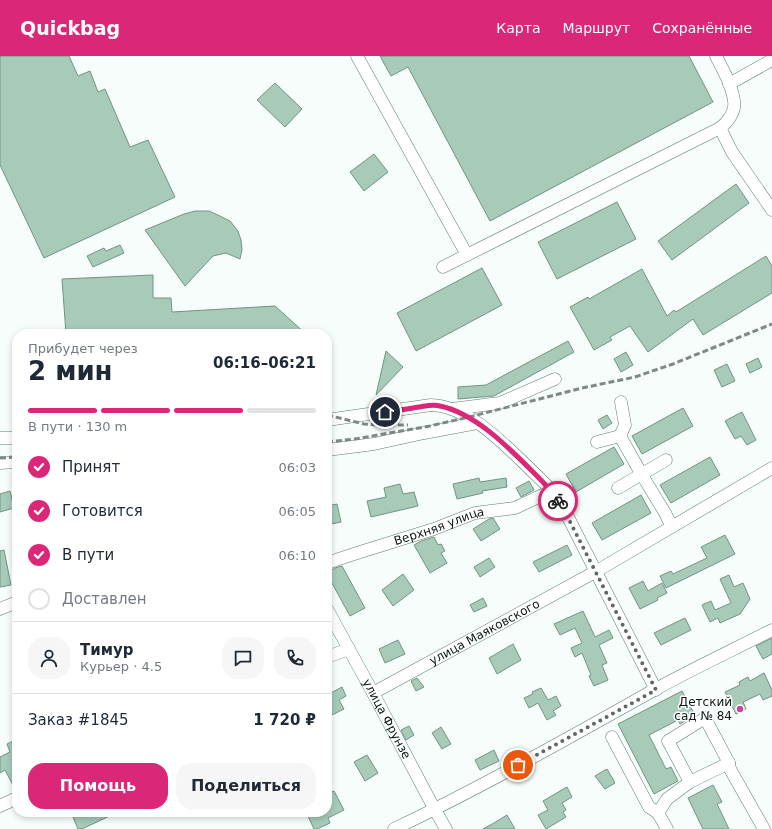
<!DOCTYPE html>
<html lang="ru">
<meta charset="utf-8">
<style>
:root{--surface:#fff;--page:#f6f6f7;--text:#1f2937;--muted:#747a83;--line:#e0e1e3;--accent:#db2777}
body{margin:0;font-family:"DejaVu Sans",sans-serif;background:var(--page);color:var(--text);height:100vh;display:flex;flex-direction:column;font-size:15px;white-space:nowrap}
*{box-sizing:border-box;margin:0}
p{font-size:13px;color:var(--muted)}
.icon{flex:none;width:22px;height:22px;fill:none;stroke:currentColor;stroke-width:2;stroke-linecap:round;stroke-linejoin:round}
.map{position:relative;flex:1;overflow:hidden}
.drawer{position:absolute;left:12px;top:273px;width:320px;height:488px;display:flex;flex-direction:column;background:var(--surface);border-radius:16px;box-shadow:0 2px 6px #0003}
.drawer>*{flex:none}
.pin{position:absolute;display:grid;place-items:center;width:34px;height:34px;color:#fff;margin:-17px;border:2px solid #fff;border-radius:50%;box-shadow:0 1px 4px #0007}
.courier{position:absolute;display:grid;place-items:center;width:40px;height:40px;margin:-20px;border:3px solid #db2777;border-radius:50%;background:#fff;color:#222;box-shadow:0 1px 5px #0007}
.head em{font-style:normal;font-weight:700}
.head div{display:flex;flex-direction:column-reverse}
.head{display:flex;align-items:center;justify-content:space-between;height:68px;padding:0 16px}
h1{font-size:26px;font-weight:700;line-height:30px}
.bar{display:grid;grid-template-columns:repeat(4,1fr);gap:6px 4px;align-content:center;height:48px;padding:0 16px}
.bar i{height:5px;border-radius:3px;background:var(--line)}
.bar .on{background:var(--accent)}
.bar p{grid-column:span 4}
.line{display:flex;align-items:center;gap:10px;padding:0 16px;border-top:1px solid var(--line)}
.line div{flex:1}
.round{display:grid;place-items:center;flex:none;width:42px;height:42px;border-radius:16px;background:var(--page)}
ol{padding:0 16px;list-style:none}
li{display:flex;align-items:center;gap:12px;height:44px}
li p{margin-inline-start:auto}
li .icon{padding:4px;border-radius:50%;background:var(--accent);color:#fff;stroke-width:4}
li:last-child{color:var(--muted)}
li i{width:22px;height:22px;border:2px solid var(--line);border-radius:50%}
.primary-button{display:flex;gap:8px;margin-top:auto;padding:8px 16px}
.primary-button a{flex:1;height:46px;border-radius:16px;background:var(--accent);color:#fff;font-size:16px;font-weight:700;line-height:46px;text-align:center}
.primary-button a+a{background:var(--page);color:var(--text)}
header{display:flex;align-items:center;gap:24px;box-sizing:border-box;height:56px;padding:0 20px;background:var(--accent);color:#fff}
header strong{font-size:19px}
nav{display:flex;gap:22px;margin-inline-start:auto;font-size:14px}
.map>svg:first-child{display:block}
.building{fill:#a7cab9;stroke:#729484}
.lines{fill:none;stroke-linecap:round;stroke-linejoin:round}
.minor-casing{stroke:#5d7e6e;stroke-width:13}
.minor{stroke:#fff;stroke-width:12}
.rail{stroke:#7e8984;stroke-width:3;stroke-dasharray:6 3;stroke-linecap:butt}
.done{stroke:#5d6964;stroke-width:4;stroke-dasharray:0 7.2}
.route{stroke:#db2777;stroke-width:5}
.poi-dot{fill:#c54998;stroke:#fff;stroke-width:1.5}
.labels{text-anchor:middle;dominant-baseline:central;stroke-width:3;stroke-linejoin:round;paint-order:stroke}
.street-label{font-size:12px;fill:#0b1913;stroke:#fff}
.poi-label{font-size:12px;fill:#0b1913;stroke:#fff;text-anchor:end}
</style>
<header>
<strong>Quickbag</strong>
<nav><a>Карта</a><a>Маршрут</a><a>Сохранённые</a></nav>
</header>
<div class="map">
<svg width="772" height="773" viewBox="0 0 772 773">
<rect width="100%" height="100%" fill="#f6fdfa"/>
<!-- building -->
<g class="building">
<polygon points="0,0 69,0 78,20 90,15 98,36 105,33 130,91 148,84 175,141 44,202 0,109"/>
<polygon points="380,0 689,0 713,46 490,165 408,11 391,20"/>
<polygon points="275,27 302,53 285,71 257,44"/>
<polygon points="374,98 388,116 364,135 350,116"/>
<polygon points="736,128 749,147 672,204 658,185"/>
<polygon points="617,146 636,183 557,223 538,186"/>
<polygon points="195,155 209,155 220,160 230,165 238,175 241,184 242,194 240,203 226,197 213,200 185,230 145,174 184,158"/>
<polygon points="120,189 124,197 93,211 87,200 104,192 106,195"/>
<polygon points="766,200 772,210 772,237 703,279 693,263 648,296 630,270 610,281 612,284 594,294 570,251 588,241 589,243 642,213 667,260 674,254 676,256"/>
<polygon points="482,212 502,249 416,295 397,257"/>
<polygon points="153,219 153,242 171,242 172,256 275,250 306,278 66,278 62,223"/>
<polygon points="568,285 574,296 494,340 458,343 458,331 486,329"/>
<polygon points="386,295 403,311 376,339"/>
<polygon points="626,296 633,309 621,316 614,303"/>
<polygon points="758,302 762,311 750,317 746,308"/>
<polygon points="727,308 735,325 722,331 714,314"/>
<polygon points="683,352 693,370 642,398 632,380"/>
<polygon points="742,356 756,384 747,389 741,380 735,383 725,365"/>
<polygon points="607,359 612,367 603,373 598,364"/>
<polygon points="614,391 624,408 576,436 566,418"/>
<polygon points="710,401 720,419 671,447 660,429"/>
<polygon points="479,422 480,426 506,422 507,431 482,435 483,437 457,443 453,428"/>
<polygon points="529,425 534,434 521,441 516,432"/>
<polygon points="400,428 403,438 414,436 418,450 371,461 367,445 386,441 384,432"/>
<polygon points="10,435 14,452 0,456 0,438"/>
<polygon points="641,439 651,457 602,484 592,467"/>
<polygon points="337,448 341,466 327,469 327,450"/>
<polygon points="493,462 500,473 481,485 473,473 489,463"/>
<polygon points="725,479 735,498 666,532 660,520 671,515 673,518 707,502 701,491"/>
<polygon points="434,481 438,489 441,488 445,495 441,497 447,507 430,517 414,489 421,485"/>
<polygon points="567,489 572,499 539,516 533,506"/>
<polygon points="4,494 11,529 0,531 0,495"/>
<polygon points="489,502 495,511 480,521 474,511"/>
<polygon points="342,510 365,552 350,560 327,518 327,517 335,512"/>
<polygon points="403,518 414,534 393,550 382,534"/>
<polygon points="729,519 734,531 743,527 750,543 740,558 720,567 718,562 710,566 702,549 711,545 715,554 731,547 720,523"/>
<polygon points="643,525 648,535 662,527 667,537 657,542 658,544 640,553 629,532"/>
<polygon points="483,542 487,550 474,556 470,549"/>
<polygon points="583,555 595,581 609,574 613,582 599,589 607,607 602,609 608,624 594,630 589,620 591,619 582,597 575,601 571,592 582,587 575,572 560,579 554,568"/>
<polygon points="685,562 691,574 661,589 654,577"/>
<polygon points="772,582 772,598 763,603 756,590"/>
<polygon points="398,584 405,598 385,607 379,593"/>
<polygon points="513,588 521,604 497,618 489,602"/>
<polygon points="764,617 772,634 772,640 763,644 760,638 743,646 746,653 736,658 725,636 740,629 739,626 748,621 750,625"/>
<polygon points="417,622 424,631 416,635 411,625"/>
<polygon points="342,631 346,640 339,644 344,653 332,659 327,649 327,639"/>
<polygon points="541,632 548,644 556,640 561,650 553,655 556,659 547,664 538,647 529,652 524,642 533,638 532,636"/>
<polygon points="682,635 695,659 680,668 678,664 649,679 666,713 671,711 678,725 654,738 618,668"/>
<polygon points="409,670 414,679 406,684 401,674"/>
<polygon points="441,671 451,688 442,693 432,677"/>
<polygon points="17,683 17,735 16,735 5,714 0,717 0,701 10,696 7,688"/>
<polygon points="494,694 499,705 480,714 475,704"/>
<polygon points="367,699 378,717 365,725 354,706"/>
<polygon points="607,713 615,727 605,733 595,720"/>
<polygon points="713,729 722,746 717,748 729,773 703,773 688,742"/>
<polygon points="567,731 572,741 562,747 566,754 563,756 566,761 546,773 538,759 548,754 543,745"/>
<polygon points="334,735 344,754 328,762 330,767 317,773 314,773 306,756 327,756 327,738"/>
<polygon points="83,756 118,756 82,773 78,773 73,761"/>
<polygon points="507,759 515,773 483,773 494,767"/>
</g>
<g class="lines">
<defs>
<g id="minor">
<polyline points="357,0 467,199"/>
<polyline points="729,28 772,4"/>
<polyline points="720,72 732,96 772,154"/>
<path d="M443 211 720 72C728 66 736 55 734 45 732 29 723 14 716 0"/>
<polyline points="452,353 500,347 555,323"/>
<path d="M327 364 431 349C468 350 503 387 528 411 536 419 545 427 552 435 556 441 560 447 564 453L656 634"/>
<polyline points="620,380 625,369 621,346"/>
<polyline points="0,382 17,382"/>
<polyline points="597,386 620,380 642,419 665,457 672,471"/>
<polyline points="327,394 374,388 424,377 477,367"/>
<polyline points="0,407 17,406"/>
<polyline points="618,432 666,404"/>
<path id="s1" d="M327 507 357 497 434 473 475 457 515 452 551 435"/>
<polyline points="0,553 17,546"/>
<path id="s2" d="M327 553 373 637 435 754 446 773"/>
<polyline points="327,601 349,593"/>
<path id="s3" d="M373 637 595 516 772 412"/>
<polyline points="612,681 649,751 658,757 667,773"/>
<polyline points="729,707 730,713 764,773"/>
<polyline points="0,750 17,742"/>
<polyline points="658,757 667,743 690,726 729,707 705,662 668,685 690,726"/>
<path d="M394 773C484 730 570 681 656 633 694 612 733 594 772 574"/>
</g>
</defs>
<!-- minor casing -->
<use href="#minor" class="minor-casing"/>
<!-- minor -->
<use href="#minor" class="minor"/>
<!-- rail -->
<g class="rail">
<polyline points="327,359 364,368 381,369 408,369"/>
<polyline points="327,386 355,383 430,370 469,361 582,332 635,321 673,308 772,268"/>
<polyline points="0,402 17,401"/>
</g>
</g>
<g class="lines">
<!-- done -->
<polyline class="done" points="518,709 601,664 656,634 564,454 558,445"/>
<!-- route -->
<path class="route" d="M385 356C397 354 408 353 419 351 426 350 433 348 440 350 474 357 506 389 530 413 540 423 550 432 558 445"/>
</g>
<!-- markers -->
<circle class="poi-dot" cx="740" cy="653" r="4"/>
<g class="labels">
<!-- street labels -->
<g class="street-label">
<text stroke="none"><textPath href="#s1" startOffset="118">Верхняя улица</textPath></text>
<text stroke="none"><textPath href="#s3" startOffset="127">улица Маяковского</textPath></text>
<text stroke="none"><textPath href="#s2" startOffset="125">улица Фрунзе</textPath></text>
</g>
<!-- poi labels -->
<g class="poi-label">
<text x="732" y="646">Детский<tspan x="732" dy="14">сад № 84</tspan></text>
</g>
</g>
</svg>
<div class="pin" style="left:518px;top:709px;background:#ea580c"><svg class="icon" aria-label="bag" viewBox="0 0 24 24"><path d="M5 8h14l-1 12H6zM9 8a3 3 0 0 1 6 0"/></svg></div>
<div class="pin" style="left:385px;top:356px;background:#1f2937"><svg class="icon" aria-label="home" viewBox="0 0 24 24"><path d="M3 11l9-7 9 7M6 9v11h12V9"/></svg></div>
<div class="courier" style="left:558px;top:445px"><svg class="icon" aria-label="bike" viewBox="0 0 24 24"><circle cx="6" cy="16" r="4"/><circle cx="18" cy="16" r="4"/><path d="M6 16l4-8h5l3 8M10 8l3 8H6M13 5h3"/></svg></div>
<section class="drawer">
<div class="head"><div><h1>2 мин</h1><p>Прибудет через</p></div><em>06:16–06:21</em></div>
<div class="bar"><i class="on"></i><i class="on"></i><i class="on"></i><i></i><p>В пути · 130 m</p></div>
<ol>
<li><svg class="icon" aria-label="check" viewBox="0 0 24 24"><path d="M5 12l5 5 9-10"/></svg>Принят<p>06:03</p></li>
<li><svg class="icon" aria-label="check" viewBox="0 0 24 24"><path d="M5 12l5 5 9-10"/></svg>Готовится<p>06:05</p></li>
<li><svg class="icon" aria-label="check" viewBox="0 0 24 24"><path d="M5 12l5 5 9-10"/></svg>В пути<p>06:10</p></li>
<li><i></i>Доставлен</li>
</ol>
<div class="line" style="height:72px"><a class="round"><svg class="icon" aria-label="person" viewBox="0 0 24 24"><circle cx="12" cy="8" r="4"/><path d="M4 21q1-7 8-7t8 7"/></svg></a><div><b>Тимур</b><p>Курьер · 4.5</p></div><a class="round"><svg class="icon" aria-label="chat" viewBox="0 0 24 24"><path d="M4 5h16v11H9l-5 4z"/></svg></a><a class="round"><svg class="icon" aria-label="phone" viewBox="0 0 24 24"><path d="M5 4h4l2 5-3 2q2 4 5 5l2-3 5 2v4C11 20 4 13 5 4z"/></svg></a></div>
<div class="line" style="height:52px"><div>Заказ #1845</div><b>1 720 ₽</b></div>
<div class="primary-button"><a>Помощь</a><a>Поделиться</a></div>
</section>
</div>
